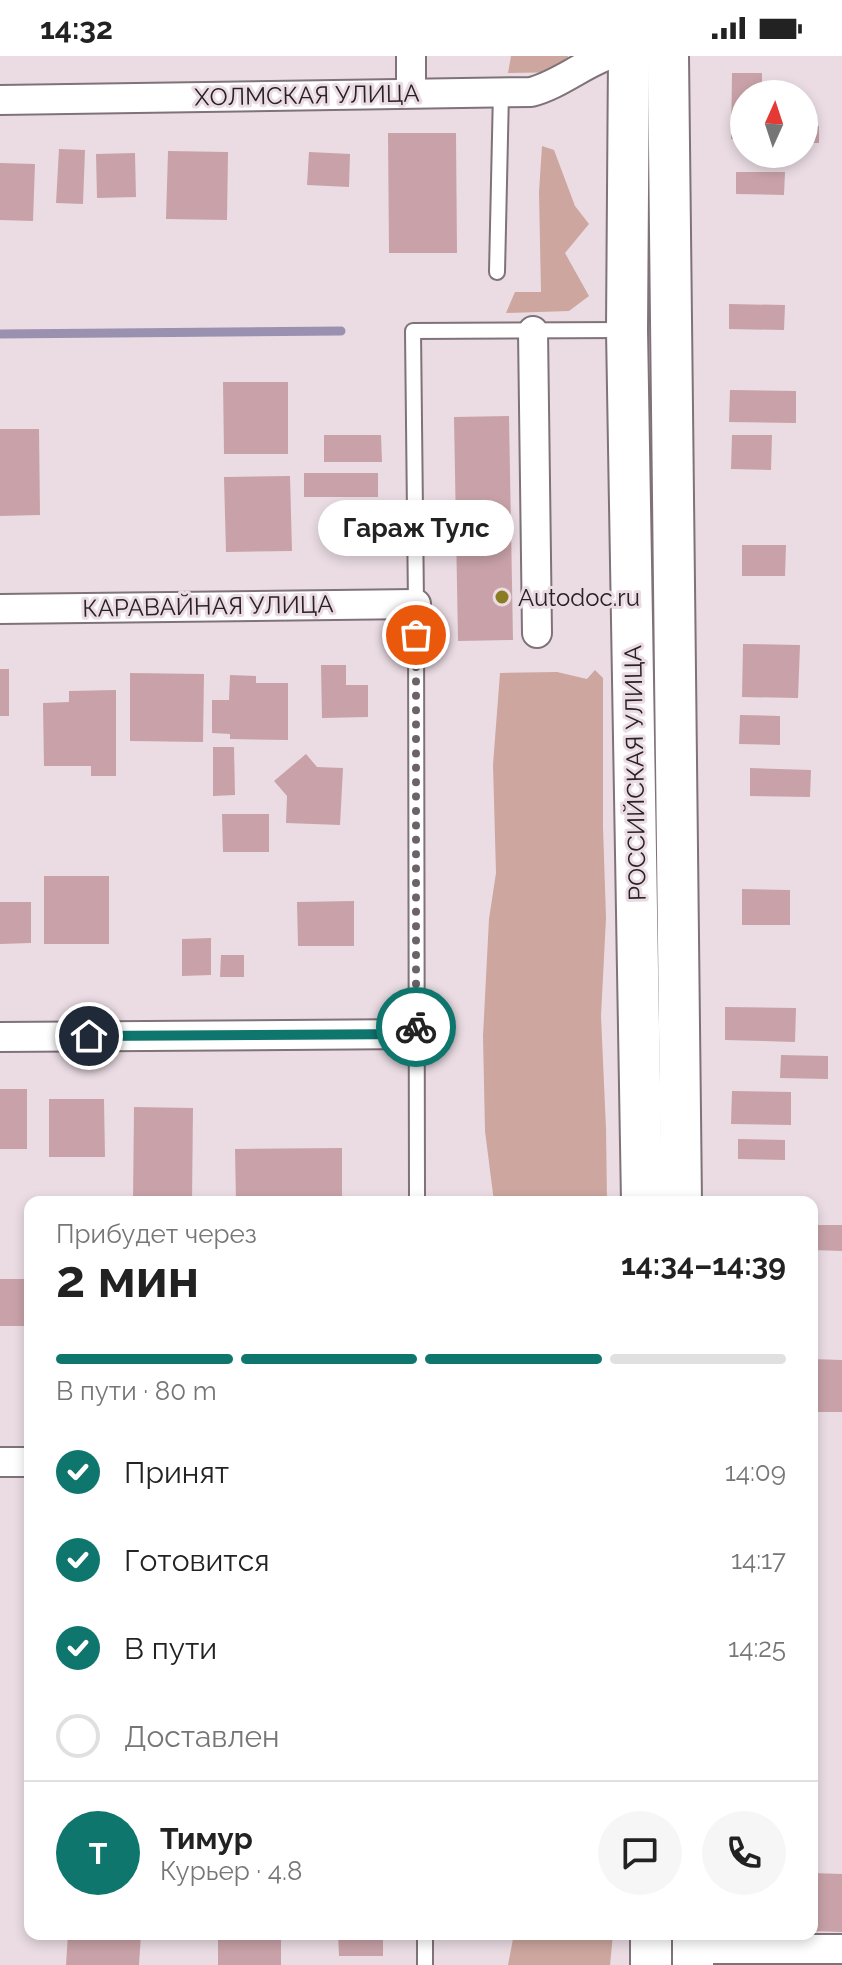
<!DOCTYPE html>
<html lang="ru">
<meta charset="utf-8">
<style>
:root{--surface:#fff;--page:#f6f6f6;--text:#222;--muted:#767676;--line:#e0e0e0;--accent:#0f766e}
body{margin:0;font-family:Raleway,sans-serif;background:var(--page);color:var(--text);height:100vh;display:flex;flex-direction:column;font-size:30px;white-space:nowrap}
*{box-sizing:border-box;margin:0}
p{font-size:26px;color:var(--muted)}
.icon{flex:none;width:44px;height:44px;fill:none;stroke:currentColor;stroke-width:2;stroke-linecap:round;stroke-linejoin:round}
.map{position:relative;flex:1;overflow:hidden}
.side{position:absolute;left:24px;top:1140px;width:794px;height:744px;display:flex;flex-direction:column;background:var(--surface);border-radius:16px;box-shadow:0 4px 12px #0003}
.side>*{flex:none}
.needle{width:52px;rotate:3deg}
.buttons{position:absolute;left:730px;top:24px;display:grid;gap:16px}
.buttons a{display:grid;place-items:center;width:88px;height:88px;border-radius:50%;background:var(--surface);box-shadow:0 4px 12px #0003;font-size:40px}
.pin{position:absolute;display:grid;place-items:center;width:68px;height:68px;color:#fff;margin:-34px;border:4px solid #fff;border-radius:50%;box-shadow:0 2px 8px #0007}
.courier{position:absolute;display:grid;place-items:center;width:80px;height:80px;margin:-40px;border:6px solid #0f766e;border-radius:50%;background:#fff;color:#222;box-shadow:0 2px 10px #0007}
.bubble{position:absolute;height:56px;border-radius:28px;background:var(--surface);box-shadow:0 4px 12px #0003;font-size:26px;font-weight:700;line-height:56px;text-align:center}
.head em{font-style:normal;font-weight:700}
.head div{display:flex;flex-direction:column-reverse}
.head{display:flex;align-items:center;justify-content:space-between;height:136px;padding:0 32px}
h1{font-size:52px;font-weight:700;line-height:60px}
.bar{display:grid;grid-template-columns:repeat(4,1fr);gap:12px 8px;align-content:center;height:96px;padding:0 32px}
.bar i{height:10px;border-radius:6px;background:var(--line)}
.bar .current{background:var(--accent)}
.bar p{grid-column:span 4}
.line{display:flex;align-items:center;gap:20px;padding:0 32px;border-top:2px solid var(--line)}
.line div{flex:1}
.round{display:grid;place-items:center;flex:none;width:84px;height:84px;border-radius:42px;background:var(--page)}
ol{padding:0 32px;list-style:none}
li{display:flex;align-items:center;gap:24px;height:88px}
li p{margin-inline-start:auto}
li .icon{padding:8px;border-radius:50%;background:var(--accent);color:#fff;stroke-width:4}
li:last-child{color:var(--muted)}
li i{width:44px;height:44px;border:4px solid var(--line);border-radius:50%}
.status{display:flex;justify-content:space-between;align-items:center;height:56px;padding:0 40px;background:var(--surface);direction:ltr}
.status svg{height:22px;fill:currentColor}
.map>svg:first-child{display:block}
.forest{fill:#cca69f}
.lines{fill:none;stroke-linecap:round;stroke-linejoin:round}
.stream{stroke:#9a91b1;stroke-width:9}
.building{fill:#c8a2a8}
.lane-casing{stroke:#7f7279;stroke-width:18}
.street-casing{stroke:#7f7279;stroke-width:32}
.secondary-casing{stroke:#7f7279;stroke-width:44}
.lane{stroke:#fff;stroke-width:14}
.street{stroke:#fff;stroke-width:28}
.secondary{stroke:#fff;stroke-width:40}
.done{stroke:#6c6368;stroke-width:8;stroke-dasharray:0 14.4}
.route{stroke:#0f766e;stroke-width:10}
.poi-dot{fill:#8a7c22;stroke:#ebdce4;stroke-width:3}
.labels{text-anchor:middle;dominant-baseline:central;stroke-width:6;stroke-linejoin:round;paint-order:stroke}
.street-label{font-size:24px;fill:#282225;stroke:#ebdce4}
.poi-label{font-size:24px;fill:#282225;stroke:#ebdce4;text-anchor:start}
</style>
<div class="status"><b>14:32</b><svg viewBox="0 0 49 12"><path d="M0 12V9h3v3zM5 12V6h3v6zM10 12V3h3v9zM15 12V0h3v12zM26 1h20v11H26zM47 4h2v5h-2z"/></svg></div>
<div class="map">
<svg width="842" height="1909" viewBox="0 0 842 1909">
<rect width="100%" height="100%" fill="#ebdce4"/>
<!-- forest -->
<g class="forest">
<polygon points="511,0 568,0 566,16 508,17"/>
<polygon points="542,90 554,94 575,150 589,168 565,197 589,240 569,255 506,257 515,236 541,236 539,136"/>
<polygon points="595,614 603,622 603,771 606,862 601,960 606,1073 607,1146 494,1146 485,1075 483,980 489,863 496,817 493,709 500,617 557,616 587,623"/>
<polygon points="514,1878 613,1878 610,1909 508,1909"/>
</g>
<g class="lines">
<!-- stream -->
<polyline class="stream" points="0,278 341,275"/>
</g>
<!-- building -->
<g class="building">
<polygon points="732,17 762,17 762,38 744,38 744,84 731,83"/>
<polygon points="804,69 819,70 819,87 804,87"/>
<polygon points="388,77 456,77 457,197 389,197"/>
<polygon points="59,93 85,94 83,148 56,147"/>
<polygon points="168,95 228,96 227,164 166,163"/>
<polygon points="309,96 350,98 349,131 307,129"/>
<polygon points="135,97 136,141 97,142 96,98"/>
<polygon points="0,107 35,108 33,165 0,164"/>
<polygon points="736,116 785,116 784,139 736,138"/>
<polygon points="729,248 785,249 784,274 729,273"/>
<polygon points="223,326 288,326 288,398 224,398"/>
<polygon points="730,334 796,335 796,367 729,366"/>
<polygon points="509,360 513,584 458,585 454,361"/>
<polygon points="0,373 39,373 40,459 0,460"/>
<polygon points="324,379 381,379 382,406 324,406"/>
<polygon points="732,379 772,379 771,414 731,413"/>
<rect x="304" y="417" width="74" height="24"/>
<polygon points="290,420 292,495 226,496 224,421"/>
<polygon points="742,489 786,489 785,520 742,520"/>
<polygon points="743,588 800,589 798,642 742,641"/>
<polygon points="321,609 346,609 346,629 368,629 368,661 322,662"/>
<rect x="0" y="613" width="9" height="47"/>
<polygon points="130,617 204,618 203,686 130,685"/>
<polygon points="230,619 256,620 256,627 288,627 288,684 230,683 230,678 212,677 212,644 229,644"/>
<polygon points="116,634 116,720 91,720 91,710 44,710 43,647 69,646 69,635"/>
<polygon points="740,659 780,660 780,689 739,688"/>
<polygon points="213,691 234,691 235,739 213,740"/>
<polygon points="306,698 317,711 343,712 340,769 286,767 287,740 274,725"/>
<polygon points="750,712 811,714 810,741 750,740"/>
<polygon points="222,758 269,758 269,796 223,796"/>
<rect x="44" y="820" width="65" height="68"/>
<polygon points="742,833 790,834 790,869 742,869"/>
<polygon points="354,845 354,890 298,890 297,846"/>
<polygon points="0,846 31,846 31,887 0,888"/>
<polygon points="211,882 211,919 182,920 182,883"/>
<polygon points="221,899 244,899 244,921 220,921"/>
<polygon points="725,951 796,952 795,986 725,984"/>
<polygon points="781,999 828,1000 828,1023 780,1022"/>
<rect x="0" y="1033" width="27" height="60"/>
<polygon points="732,1035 791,1036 791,1069 731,1068"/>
<polygon points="49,1043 104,1043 105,1101 49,1101"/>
<polygon points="134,1051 193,1052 192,1146 133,1146"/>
<polygon points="738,1083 785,1084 785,1104 738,1103"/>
<polygon points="342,1092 342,1146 236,1146 235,1093"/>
<polygon points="812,1169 842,1169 842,1195 812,1194"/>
<rect x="0" y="1223" width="30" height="47"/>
<polygon points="812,1303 842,1304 842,1356 812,1356"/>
<polygon points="812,1817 842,1818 842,1876 812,1875"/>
<polygon points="68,1878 141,1878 139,1909 66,1909"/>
<polygon points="338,1878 383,1878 383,1900 339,1900"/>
<rect x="218" y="1884" width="63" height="25"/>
</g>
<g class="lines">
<defs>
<g id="lane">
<polyline points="497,216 501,36"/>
<polyline points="417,1146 416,548 413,275 625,274"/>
<polyline points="425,1878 425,1909"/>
</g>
<g id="street">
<polyline points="411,37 411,0"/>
<path d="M0 44 531 36C558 29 580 10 606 0"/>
<polyline points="533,275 537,577"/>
<polyline points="0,553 416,548"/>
<polyline points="0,981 416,978"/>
<polyline points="0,1406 30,1406"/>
<polyline points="693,1893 842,1893"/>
</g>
<g id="secondary">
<polyline points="629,0 627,274 642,1146"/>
<polyline points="668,0 681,1146"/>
<polyline points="651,1878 651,1909"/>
<polyline points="693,1878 693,1909"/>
</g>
</defs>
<!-- lane casing -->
<use href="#lane" class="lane-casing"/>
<!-- street casing -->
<use href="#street" class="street-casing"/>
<!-- secondary casing -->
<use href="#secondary" class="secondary-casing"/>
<!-- lane -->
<use href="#lane" class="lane"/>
<!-- street -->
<use href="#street" class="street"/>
<!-- secondary -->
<use href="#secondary" class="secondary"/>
</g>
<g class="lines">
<!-- done -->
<polyline class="done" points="416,971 416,579"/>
<!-- route -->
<polyline class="route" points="89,980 416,978 416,971"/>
</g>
<!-- markers -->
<circle class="poi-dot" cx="502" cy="541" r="8"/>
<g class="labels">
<!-- street labels -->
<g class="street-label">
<text transform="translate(307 39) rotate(-1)">ХОЛМСКАЯ УЛИЦА</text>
<text transform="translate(208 550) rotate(-1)">КАРАВАЙНАЯ УЛИЦА</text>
<text transform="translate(635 717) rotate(-91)">РОССИЙСКАЯ УЛИЦА</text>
</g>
<!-- poi labels -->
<g class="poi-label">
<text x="518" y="541">Autodoc.ru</text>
</g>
</g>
</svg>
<div class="buttons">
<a><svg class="needle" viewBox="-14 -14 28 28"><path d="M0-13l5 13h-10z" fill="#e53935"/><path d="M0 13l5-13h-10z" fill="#767676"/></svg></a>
</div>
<div class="pin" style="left:416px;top:579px;background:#ea580c"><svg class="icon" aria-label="bag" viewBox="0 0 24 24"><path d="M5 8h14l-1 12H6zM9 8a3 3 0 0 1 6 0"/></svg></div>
<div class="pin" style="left:89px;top:980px;background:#1f2937"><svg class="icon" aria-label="home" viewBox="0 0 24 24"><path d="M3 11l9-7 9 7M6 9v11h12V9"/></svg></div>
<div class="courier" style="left:416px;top:971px"><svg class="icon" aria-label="bike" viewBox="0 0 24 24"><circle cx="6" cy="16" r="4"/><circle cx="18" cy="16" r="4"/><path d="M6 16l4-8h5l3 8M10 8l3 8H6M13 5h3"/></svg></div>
<div class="bubble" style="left:318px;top:444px;width:196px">Гараж Тулс</div>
<section class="side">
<div class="head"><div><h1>2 мин</h1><p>Прибудет через</p></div><em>14:34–14:39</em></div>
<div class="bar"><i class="current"></i><i class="current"></i><i class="current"></i><i></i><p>В пути · 80 m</p></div>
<ol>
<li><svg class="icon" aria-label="check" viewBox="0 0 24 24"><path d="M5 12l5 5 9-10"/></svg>Принят<p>14:09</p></li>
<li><svg class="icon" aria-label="check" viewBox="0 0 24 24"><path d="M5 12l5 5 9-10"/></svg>Готовится<p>14:17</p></li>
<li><svg class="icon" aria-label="check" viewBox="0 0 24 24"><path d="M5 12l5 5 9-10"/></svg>В пути<p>14:25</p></li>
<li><i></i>Доставлен</li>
</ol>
<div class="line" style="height:144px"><b class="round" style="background:var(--accent);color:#fff">Т</b><div><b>Тимур</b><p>Курьер · 4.8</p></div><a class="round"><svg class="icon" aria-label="chat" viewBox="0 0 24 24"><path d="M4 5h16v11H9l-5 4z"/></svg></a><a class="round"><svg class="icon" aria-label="phone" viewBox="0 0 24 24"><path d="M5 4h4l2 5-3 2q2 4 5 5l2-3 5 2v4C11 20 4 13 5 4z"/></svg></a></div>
</section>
</div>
